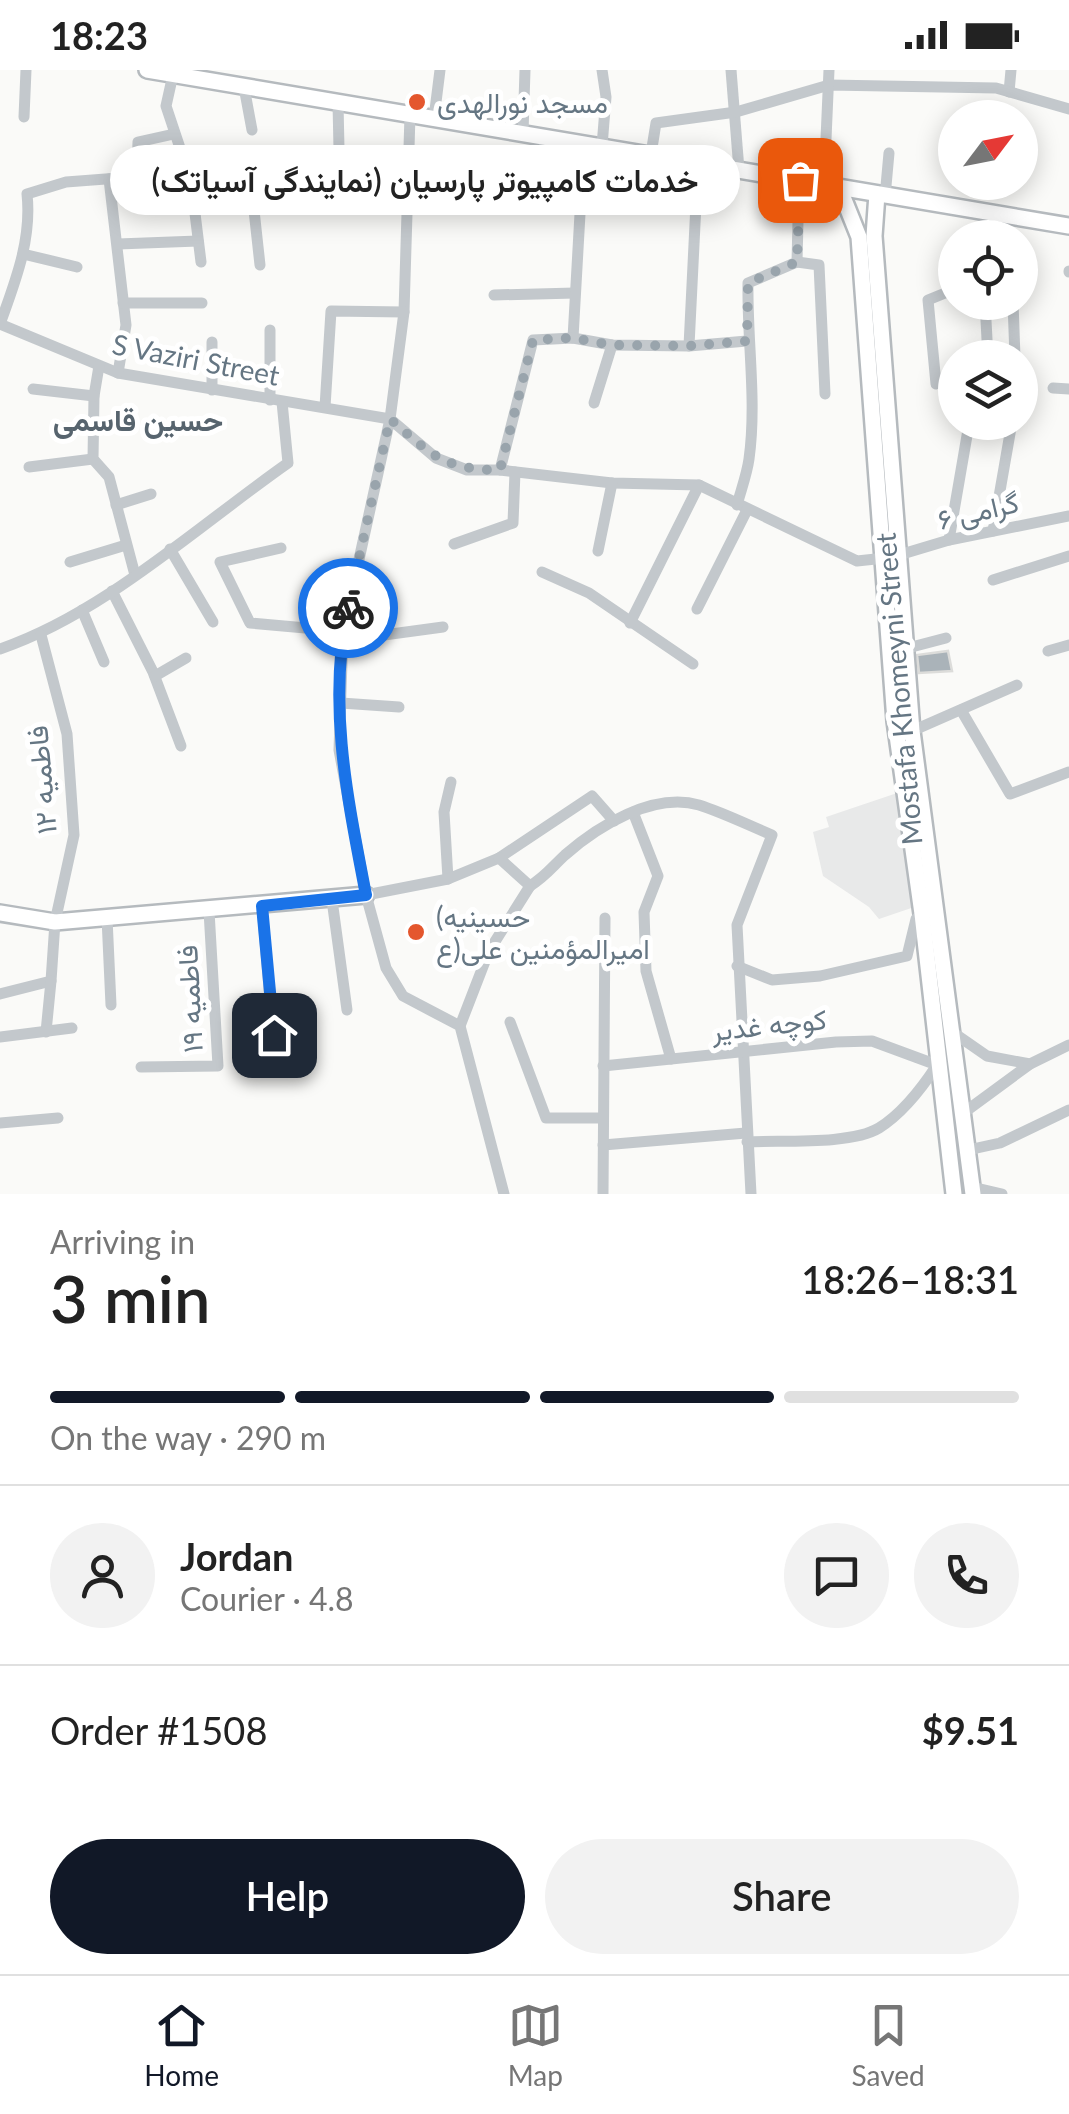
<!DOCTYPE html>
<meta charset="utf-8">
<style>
:root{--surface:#fff;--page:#f2f2f2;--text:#222;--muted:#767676;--line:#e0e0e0;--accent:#111827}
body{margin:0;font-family:Lato,Vazirmatn,sans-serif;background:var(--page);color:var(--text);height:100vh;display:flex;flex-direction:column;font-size:38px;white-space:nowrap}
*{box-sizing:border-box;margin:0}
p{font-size:32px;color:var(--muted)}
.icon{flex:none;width:55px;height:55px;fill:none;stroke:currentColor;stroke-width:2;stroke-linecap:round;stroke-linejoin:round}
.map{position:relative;height:1124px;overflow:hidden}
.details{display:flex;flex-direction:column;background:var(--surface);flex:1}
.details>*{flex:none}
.needle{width:65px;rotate:58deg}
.controls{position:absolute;left:938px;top:30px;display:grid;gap:20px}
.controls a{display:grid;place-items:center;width:100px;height:100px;border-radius:50%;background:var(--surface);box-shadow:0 5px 25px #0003;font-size:50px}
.pin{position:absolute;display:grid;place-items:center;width:85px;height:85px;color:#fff;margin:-42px;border-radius:20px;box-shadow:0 5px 15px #0006}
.courier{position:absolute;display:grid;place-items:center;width:100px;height:100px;margin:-50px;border:8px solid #1a73e8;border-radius:50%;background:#fff;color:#222;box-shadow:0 2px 12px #0007}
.bubble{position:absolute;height:70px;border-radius:35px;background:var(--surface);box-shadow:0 5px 25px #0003;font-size:32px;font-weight:600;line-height:70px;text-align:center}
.head em{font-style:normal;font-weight:600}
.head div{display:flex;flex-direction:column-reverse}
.head{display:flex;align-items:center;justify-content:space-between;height:170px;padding:0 50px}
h1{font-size:65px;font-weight:600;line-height:75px}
.bar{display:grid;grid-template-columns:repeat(4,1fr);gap:15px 10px;align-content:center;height:120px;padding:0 50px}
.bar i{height:12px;border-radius:8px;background:var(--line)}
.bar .current{background:var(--accent)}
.bar p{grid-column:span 4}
.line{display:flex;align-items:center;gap:25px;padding:0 50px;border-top:2px solid var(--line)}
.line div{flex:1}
.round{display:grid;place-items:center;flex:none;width:105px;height:105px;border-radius:52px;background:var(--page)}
.button{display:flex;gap:20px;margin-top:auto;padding:20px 50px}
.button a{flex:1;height:115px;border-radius:60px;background:var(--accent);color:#fff;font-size:40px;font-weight:600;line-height:115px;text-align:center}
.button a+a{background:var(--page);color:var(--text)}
.status{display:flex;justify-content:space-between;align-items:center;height:70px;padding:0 50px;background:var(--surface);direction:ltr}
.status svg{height:28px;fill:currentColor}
.menu{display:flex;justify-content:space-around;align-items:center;height:140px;border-top:2px solid var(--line);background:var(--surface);font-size:28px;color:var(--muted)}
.menu a{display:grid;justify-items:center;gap:5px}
.menu .current{color:var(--accent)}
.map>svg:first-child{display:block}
.built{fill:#e8e9e9}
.building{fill:#aab3b9;stroke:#dcdcda;stroke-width:2.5}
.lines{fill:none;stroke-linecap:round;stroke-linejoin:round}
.major-casing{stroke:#b5babe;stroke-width:20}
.minor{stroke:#c3c8cc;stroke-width:11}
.major{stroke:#fff;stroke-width:15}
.done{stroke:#99a4ac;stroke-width:10;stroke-dasharray:0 18}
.route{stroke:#1a73e8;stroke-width:12}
.poi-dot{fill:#e4572e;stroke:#fff;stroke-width:4}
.labels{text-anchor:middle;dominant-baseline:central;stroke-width:10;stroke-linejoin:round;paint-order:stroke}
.poi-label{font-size:28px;fill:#657683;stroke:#fff;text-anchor:start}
.street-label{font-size:28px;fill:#657683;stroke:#fff}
.neighbourhood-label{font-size:30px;font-weight:bold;fill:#57646e;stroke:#fff}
</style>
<div class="status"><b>18:23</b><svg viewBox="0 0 49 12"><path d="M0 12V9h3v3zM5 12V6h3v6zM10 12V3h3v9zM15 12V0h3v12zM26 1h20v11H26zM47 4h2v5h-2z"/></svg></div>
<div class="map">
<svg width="1069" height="1124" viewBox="0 0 1069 1124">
<rect width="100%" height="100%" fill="#fafaf8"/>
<!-- built -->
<polygon class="built" points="906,720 926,833 879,849 869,837 823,806 813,762 829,757 826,747"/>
<!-- building -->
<polygon class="building" points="948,581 952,601 919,603 917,585"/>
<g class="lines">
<defs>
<g id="major">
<polyline points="147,0 1069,156"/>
<polyline points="839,117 859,167 895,651 922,844 954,1124"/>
<polyline points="877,124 874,166 912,661 973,1124"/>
<polyline points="0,843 55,852 366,825"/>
</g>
</defs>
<!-- major casing -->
<use href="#major" class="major-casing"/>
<!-- minor -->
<g class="minor">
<polyline points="174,0 166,36 191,111 201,192"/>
<polyline points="731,0 739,100"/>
<polyline points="244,17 252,60"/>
<polyline points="1009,22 1011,0"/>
<polyline points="338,33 339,79"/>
<polyline points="410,45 404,242 390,349 343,562 339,680 366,825 386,898 403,926 460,956 504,1124"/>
<polyline points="24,47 26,0"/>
<polyline points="434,48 440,0"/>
<polyline points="523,63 525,0"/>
<path d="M174 64 138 72 137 102 132 107 66 112 27 124C32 170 15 212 0 254L118 303 390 349 436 388 467 400H500L612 413 699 415 857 491 885 488"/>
<polyline points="602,76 606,27 602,0"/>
<polyline points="651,84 656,53 736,42 829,15 996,18 1069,39"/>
<polyline points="109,109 126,255 118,303"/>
<polyline points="191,111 217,109 229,125 309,118"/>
<polyline points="824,115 829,0"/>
<polyline points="542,119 545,67"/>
<polyline points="252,122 260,195"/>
<polyline points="885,127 889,83"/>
<polyline points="580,135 622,136"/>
<polyline points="118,174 198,171"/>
<polyline points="23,184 77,197"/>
<polyline points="797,192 819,195 825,324"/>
<polyline points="1069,201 1069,202"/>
<polyline points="494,225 575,223"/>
<polyline points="985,232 988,288"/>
<polyline points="1013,232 1015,288"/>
<polyline points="123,233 202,233"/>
<polyline points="270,260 270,330"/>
<polyline points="573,268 584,73"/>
<polyline points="689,276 698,93"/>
<polyline points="99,296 94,326 93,389 109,407 135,505"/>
<polyline points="936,314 928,230 955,219"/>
<polyline points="1053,318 1069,319"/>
<polyline points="33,319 94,326"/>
<polyline points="212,320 212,272"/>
<polyline points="594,333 612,275"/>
<polyline points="325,337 331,241 404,242"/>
<polyline points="29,397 93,389"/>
<polyline points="500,400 533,270 573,268 612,275 689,276 747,271"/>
<polyline points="116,435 151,424"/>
<path d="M737 435C741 420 747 404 749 389 757 331 747 271 748 213L797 192 799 110"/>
<polyline points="993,461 1012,352"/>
<polyline points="949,470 969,354 972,352"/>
<polyline points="454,474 513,453 515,402"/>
<polyline points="281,478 220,492 250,553 384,565 443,557"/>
<polyline points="170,479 213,552"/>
<polyline points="598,481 612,413"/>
<polyline points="899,485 949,470 1069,446"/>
<polyline points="70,492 126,475"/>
<polyline points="542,502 589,523 693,594"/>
<polyline points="993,510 1069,486"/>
<polyline points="112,521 153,602 181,676"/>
<polyline points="697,539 747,440"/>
<polyline points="82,540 104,592"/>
<polyline points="630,553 699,415"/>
<path d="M0 579C103 544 198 456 288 393L282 332"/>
<polyline points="904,579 946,568"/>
<polyline points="1048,581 1069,575"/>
<polyline points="155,606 186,588"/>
<polyline points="341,633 399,637"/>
<polyline points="961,640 1010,724 1069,702"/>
<polyline points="912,661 1017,615"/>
<polyline points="633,742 658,806 644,842 646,901 671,989"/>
<polyline points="448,809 444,742 451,712"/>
<path d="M530 816C546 806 552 797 565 785 598 756 653 722 699 735 724 743 748 755 772 765L737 855 751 1124"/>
<polyline points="366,825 448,809 499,788 592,726 614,751"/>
<polyline points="332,830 347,940"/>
<polyline points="262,836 273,965"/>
<polyline points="107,848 111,935"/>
<polyline points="737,896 772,910 820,906 907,886 916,849 922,844"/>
<polyline points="0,924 51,911 55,852 74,765 67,664 41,565"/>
<polyline points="510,952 546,1048 603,1048"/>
<polyline points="460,956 489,881 530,816 499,788"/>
<polyline points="951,961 987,986 1030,994"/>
<polyline points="46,962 51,911"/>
<polyline points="0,967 72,958"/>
<path d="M603 996 836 972 872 971 937 995C922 1018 903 1043 879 1058 851 1075 781 1070 747 1072"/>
<polyline points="141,997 218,996 209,841"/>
<polyline points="962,1044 1030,994 1069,975"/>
<polyline points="0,1053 58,1048"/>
<polyline points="603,1075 746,1063"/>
<polyline points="968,1080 1000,1073 1069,1040"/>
<polyline points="972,1117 1002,1124"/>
<polyline points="603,1124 605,848"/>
</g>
<!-- major -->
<use href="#major" class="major"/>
</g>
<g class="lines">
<!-- done -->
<path class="done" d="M348 538 390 349C431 384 443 400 500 400L533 270 572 268 612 275 689 276 747 271 748 213 797 192 800 110"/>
<!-- route -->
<path class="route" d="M274 965 262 836 366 825C348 731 327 634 348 538"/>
</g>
<!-- markers -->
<g class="poi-dot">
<circle cx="417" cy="32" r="10"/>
<circle cx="416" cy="862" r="10"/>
</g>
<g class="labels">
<!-- poi labels -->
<g class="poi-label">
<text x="437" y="32">مسجد نورالهدی</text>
<text x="436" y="846">(حسینیه<tspan x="436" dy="32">امیرالمؤمنین علی(ع</tspan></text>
</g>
<!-- street labels -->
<g class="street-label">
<text transform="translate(196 289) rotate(11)">S Vaziri Street</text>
<text transform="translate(978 440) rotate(-13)">گرامی ۶</text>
<text transform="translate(898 619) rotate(-95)">Mostafa Khomeyni Street</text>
<text transform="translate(41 710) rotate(-95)">فاطمیه ۱۲</text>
<text transform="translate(189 929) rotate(-93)">فاطمیه ۱۹</text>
<text transform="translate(769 954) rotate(-6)">کوچه غدیر</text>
</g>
<!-- neighbourhood labels -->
<g class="neighbourhood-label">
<text x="138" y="349">حسین قاسمی</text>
</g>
</g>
</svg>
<div class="controls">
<a><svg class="needle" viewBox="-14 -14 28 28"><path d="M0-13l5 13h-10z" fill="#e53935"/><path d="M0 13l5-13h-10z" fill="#767676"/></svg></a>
<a><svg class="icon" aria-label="locate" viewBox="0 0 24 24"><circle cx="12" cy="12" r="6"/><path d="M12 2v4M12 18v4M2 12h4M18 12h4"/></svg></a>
<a><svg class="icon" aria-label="layers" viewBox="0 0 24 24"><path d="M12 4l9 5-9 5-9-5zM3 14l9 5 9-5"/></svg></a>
</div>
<div class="pin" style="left:800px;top:110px;background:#ea580c"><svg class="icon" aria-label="bag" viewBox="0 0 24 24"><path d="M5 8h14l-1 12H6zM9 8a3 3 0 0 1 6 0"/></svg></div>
<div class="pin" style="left:274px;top:965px;background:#1f2937"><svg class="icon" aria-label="home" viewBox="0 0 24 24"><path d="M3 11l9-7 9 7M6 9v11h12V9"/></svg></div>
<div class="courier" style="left:348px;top:538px"><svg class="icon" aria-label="bike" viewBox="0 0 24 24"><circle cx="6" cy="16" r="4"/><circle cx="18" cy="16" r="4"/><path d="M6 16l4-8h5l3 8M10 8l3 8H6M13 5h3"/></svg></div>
<div class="bubble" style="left:110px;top:75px;width:630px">خدمات کامپیوتر پارسیان (نمایندگی آسیاتک)</div>
</div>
<section class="details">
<div class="head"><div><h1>3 min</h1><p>Arriving in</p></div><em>18:26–18:31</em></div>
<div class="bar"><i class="current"></i><i class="current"></i><i class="current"></i><i></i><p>On the way · 290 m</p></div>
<div class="line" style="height:180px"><a class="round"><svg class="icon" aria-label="person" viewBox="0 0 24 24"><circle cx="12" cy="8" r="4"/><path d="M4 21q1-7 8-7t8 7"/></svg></a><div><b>Jordan</b><p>Courier · 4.8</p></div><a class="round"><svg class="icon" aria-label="chat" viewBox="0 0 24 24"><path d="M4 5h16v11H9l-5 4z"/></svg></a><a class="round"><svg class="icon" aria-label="phone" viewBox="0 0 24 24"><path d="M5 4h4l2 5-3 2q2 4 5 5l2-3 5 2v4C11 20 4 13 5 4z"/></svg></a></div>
<div class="line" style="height:130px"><div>Order #1508</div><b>$9.51</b></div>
<div class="button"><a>Help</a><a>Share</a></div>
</section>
<nav class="menu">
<a class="current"><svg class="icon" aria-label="home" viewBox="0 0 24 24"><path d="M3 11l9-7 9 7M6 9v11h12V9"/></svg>Home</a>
<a><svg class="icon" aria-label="map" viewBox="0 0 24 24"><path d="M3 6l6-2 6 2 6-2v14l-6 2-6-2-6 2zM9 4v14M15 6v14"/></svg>Map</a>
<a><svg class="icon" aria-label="saved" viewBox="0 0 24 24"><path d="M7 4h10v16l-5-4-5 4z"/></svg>Saved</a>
</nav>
